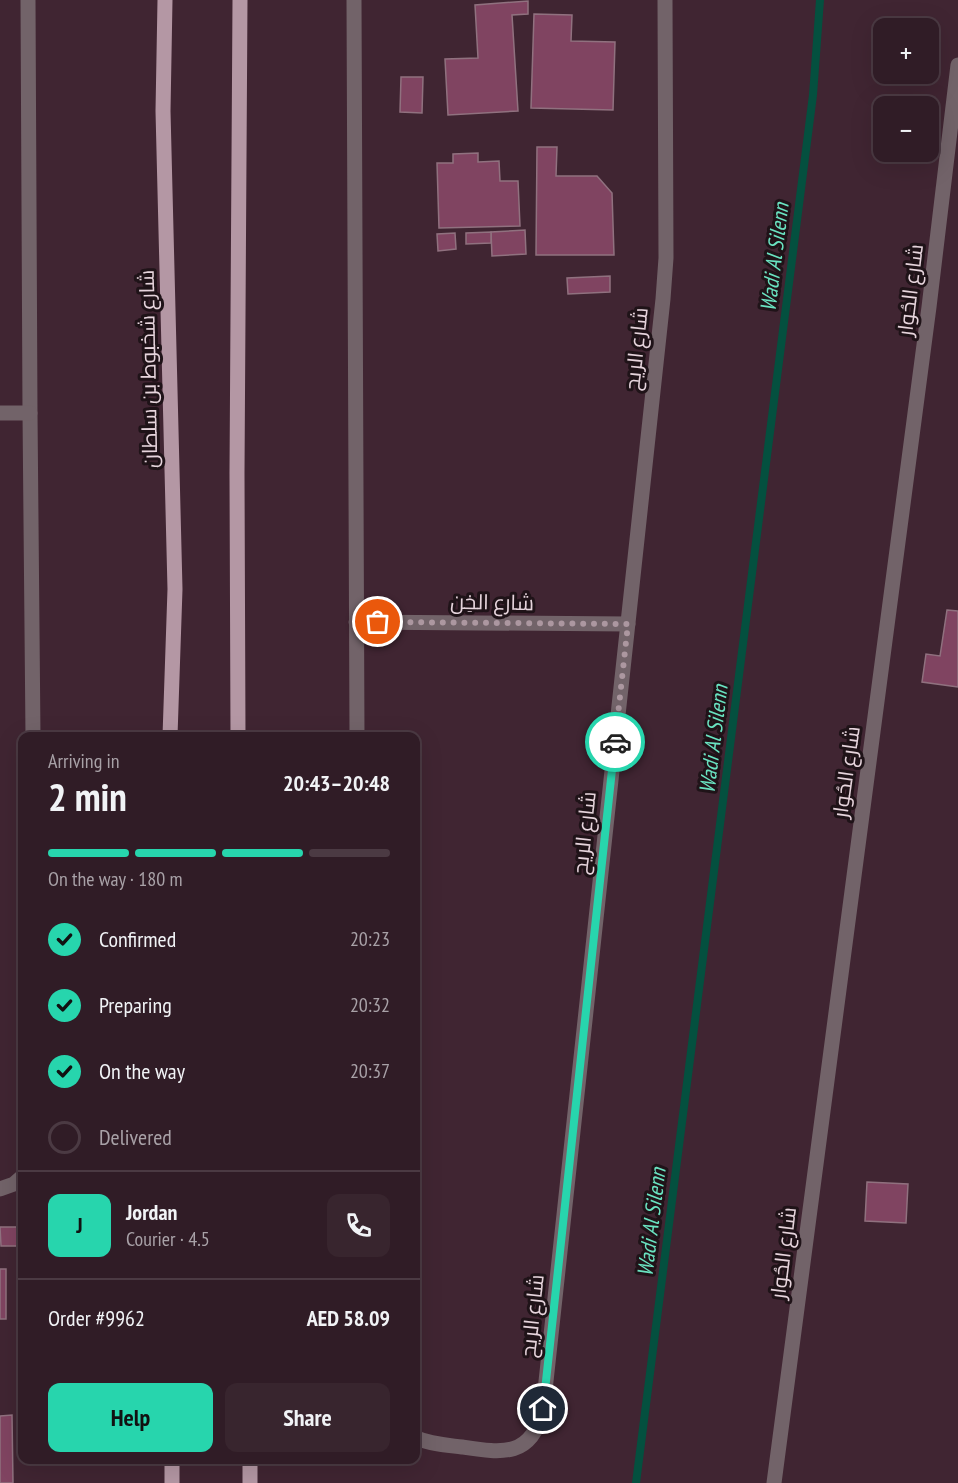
<!DOCTYPE html>
<meta charset="utf-8">
<style>
:root{--surface:#301c26;--page:#38252e;--text:#f1f3f6;--muted:#a8a1a7;--line:#4b3a43;--accent:#27d5ad}
body{margin:0;font-family:"PT Sans Narrow",Cairo,sans-serif;background:var(--page);color:var(--text);height:100vh;display:flex;flex-direction:column;font-size:22px;white-space:nowrap}
*{box-sizing:border-box;margin:0}
p{font-size:20px;color:var(--muted)}
.icon{flex:none;width:33px;height:33px;fill:none;stroke:currentColor;stroke-width:2;stroke-linecap:round;stroke-linejoin:round}
.map{position:relative;flex:1;overflow:hidden}
.sheet{position:absolute;left:18px;top:732px;width:402px;height:732px;display:flex;flex-direction:column;background:var(--surface);border-radius:12px;box-shadow:0 6px 24px #0002,0 0 0 2px var(--line)}
.sheet>*{flex:none}
.tools{position:absolute;left:873px;top:18px;display:grid;gap:12px}
.tools a{display:grid;place-items:center;width:66px;height:66px;border-radius:12px;background:var(--surface);box-shadow:0 6px 24px #0002,0 0 0 2px var(--line);font-size:30px}
.pin{position:absolute;display:grid;place-items:center;width:51px;height:51px;color:#fff;margin:-26px;border:3px solid #fff;border-radius:50%;box-shadow:0 2px 6px #0007}
.courier{position:absolute;display:grid;place-items:center;width:60px;height:60px;margin:-30px;border:4px solid #27d5ad;border-radius:50%;background:#fff;color:#222;box-shadow:0 2px 8px #0007}
.summary em{font-style:normal;font-weight:700}
.summary div{display:flex;flex-direction:column-reverse}
.summary{display:flex;align-items:center;justify-content:space-between;height:102px;padding:0 30px}
h1{font-size:39px;font-weight:700;line-height:45px}
.bar{display:grid;grid-template-columns:repeat(4,1fr);gap:9px 6px;align-content:center;height:72px;padding:0 30px}
.bar i{height:8px;border-radius:4px;background:var(--line)}
.bar .on{background:var(--accent)}
.bar p{grid-column:span 4}
.line{display:flex;align-items:center;gap:15px;padding:0 30px;border-top:2px solid var(--line)}
.line div{flex:1}
.round{display:grid;place-items:center;flex:none;width:63px;height:63px;border-radius:12px;background:var(--page)}
ol{padding:0 30px;list-style:none}
li{display:flex;align-items:center;gap:18px;height:66px}
li p{margin-inline-start:auto}
li .icon{padding:6px;border-radius:50%;background:var(--accent);color:#111;stroke-width:4}
li:last-child{color:var(--muted)}
li i{width:33px;height:33px;border:3px solid var(--line);border-radius:50%}
.button{display:flex;gap:12px;margin-top:auto;padding:12px 30px}
.button a{flex:1;height:69px;border-radius:12px;background:var(--accent);color:#111;font-size:24px;font-weight:700;line-height:69px;text-align:center}
.button a+a{background:var(--page);color:var(--text)}
.map>svg:first-child{display:block}
.lines{fill:none;stroke-linecap:round;stroke-linejoin:round}
.stream{stroke:#04503f;stroke-width:8}
.building{fill:#804461;stroke:#90717f;stroke-width:1.5}
.street{stroke:#726369;stroke-width:15}
.primary{stroke:#b497a4;stroke-width:15}
.done{stroke:#ac97a0;stroke-width:6;stroke-dasharray:0 10.8}
.route{stroke:#27d5ad;stroke-width:8}
.labels{text-anchor:middle;dominant-baseline:central;stroke-width:6;stroke-linejoin:round;paint-order:stroke}
.street-label{font-size:21px;fill:#e6d4dc;stroke:#1f1318}
.water-label{font-size:22px;font-style:italic;fill:#6ae3c1;stroke:#1f1318}
</style>
<div class="map">
<svg width="958" height="1483" viewBox="0 0 958 1483">
<rect width="100%" height="100%" fill="#402532"/>
<g class="lines">
<!-- stream -->
<polyline class="stream" points="636,1483 813,95 820,0"/>
</g>
<!-- building -->
<g class="building">
<polygon points="528,1 528,14 512,15 518,111 448,115 445,59 478,58 475,5"/>
<polygon points="534,14 572,15 571,41 615,42 613,110 531,108"/>
<polygon points="401,77 423,77 422,113 400,112"/>
<polygon points="537,147 557,147 556,176 597,176 612,193 614,255 536,255"/>
<polygon points="478,153 478,162 499,161 500,181 518,181 520,226 439,228 437,163 453,163 453,154"/>
<polygon points="525,230 526,254 492,256 491,232"/>
<polygon points="491,232 491,243 466,244 466,233"/>
<polygon points="455,233 456,249 438,251 437,234"/>
<polygon points="610,276 610,292 568,294 567,278"/>
<polygon points="947,610 958,611 958,687 922,682 926,654 940,656"/>
<polygon points="867,1182 908,1184 906,1223 865,1221"/>
<polygon points="0,1227 18,1227 19,1246 1,1246"/>
<rect x="0" y="1269" width="6" height="50"/>
<polygon points="12,1415 13,1483 0,1483 0,1416"/>
</g>
<g class="lines">
<!-- street -->
<g class="street">
<polyline points="28,0 30,413 33,736"/>
<polyline points="354,0 357,736"/>
<polyline points="0,413 30,413"/>
<polyline points="356,622 628,624"/>
<polyline points="0,1189 14,1184 22,1177"/>
<path d="M416 1438C430 1444 446 1445 462 1447 502 1453 532 1458 543 1409L663 299 666 258 665 0"/>
<polyline points="774,1483 929,307 958,65"/>
</g>
<!-- primary -->
<g class="primary">
<polyline points="165,0 163,111 175,589 170,736"/>
<polyline points="238,736 237,473 240,0"/>
<polyline points="172,1460 172,1483"/>
<polyline points="250,1460 250,1483"/>
</g>
</g>
<g class="lines">
<!-- done -->
<polyline class="done" points="378,622 628,624 615,742"/>
<!-- route -->
<polyline class="route" points="543,1409 615,742"/>
</g>
<g class="labels">
<!-- street labels -->
<g class="street-label">
<text transform="translate(910 290) rotate(-83)">شارع الحُوار</text>
<text transform="translate(636 349) rotate(-84)">شارع الريح</text>
<text transform="translate(148 369) rotate(-91)">شارع شخبوط بن سلطان</text>
<text transform="translate(492 602) rotate(1)">شارع الخِن</text>
<text transform="translate(846 772) rotate(-82)">شارع الحُوار</text>
<text transform="translate(584 833) rotate(-84)">شارع الريح</text>
<text transform="translate(783 1253) rotate(-83)">شارع الحُوار</text>
<text transform="translate(532 1316) rotate(-84)">شارع الريح</text>
</g>
<!-- water labels -->
<g class="water-label">
<text transform="translate(774 257) rotate(-83)">Wadi Al Silenn</text>
<text transform="translate(713 739) rotate(-83)">Wadi Al Silenn</text>
<text transform="translate(651 1222) rotate(-83)">Wadi Al Silenn</text>
</g>
</g>
</svg>
<div class="tools">
<a>+</a>
<a>−</a>
</div>
<div class="pin" style="left:378px;top:622px;background:#ea580c"><svg class="icon" aria-label="bag" viewBox="0 0 24 24"><path d="M5 8h14l-1 12H6zM9 8a3 3 0 0 1 6 0"/></svg></div>
<div class="pin" style="left:543px;top:1409px;background:#1f2937"><svg class="icon" aria-label="home" viewBox="0 0 24 24"><path d="M3 11l9-7 9 7M6 9v11h12V9"/></svg></div>
<div class="courier" style="left:615px;top:742px"><svg class="icon" aria-label="car" viewBox="0 0 24 24"><path d="M5 17H2v-5l4-1 3-4h7l3 4 3 1v5h-3M9 17h6M6 11h13"/><circle cx="7" cy="17" r="2"/><circle cx="17" cy="17" r="2"/></svg></div>
<section class="sheet">
<div class="summary"><div><h1>2 min</h1><p>Arriving in</p></div><em>20:43–20:48</em></div>
<div class="bar"><i class="on"></i><i class="on"></i><i class="on"></i><i></i><p>On the way · 180 m</p></div>
<ol>
<li><svg class="icon" aria-label="check" viewBox="0 0 24 24"><path d="M5 12l5 5 9-10"/></svg>Confirmed<p>20:23</p></li>
<li><svg class="icon" aria-label="check" viewBox="0 0 24 24"><path d="M5 12l5 5 9-10"/></svg>Preparing<p>20:32</p></li>
<li><svg class="icon" aria-label="check" viewBox="0 0 24 24"><path d="M5 12l5 5 9-10"/></svg>On the way<p>20:37</p></li>
<li><i></i>Delivered</li>
</ol>
<div class="line" style="height:108px"><b class="round" style="background:var(--accent);color:#111">J</b><div><b>Jordan</b><p>Courier · 4.5</p></div><a class="round"><svg class="icon" aria-label="phone" viewBox="0 0 24 24"><path d="M5 4h4l2 5-3 2q2 4 5 5l2-3 5 2v4C11 20 4 13 5 4z"/></svg></a></div>
<div class="line" style="height:78px"><div>Order #9962</div><b>AED 58.09</b></div>
<div class="button"><a>Help</a><a>Share</a></div>
</section>
</div>
